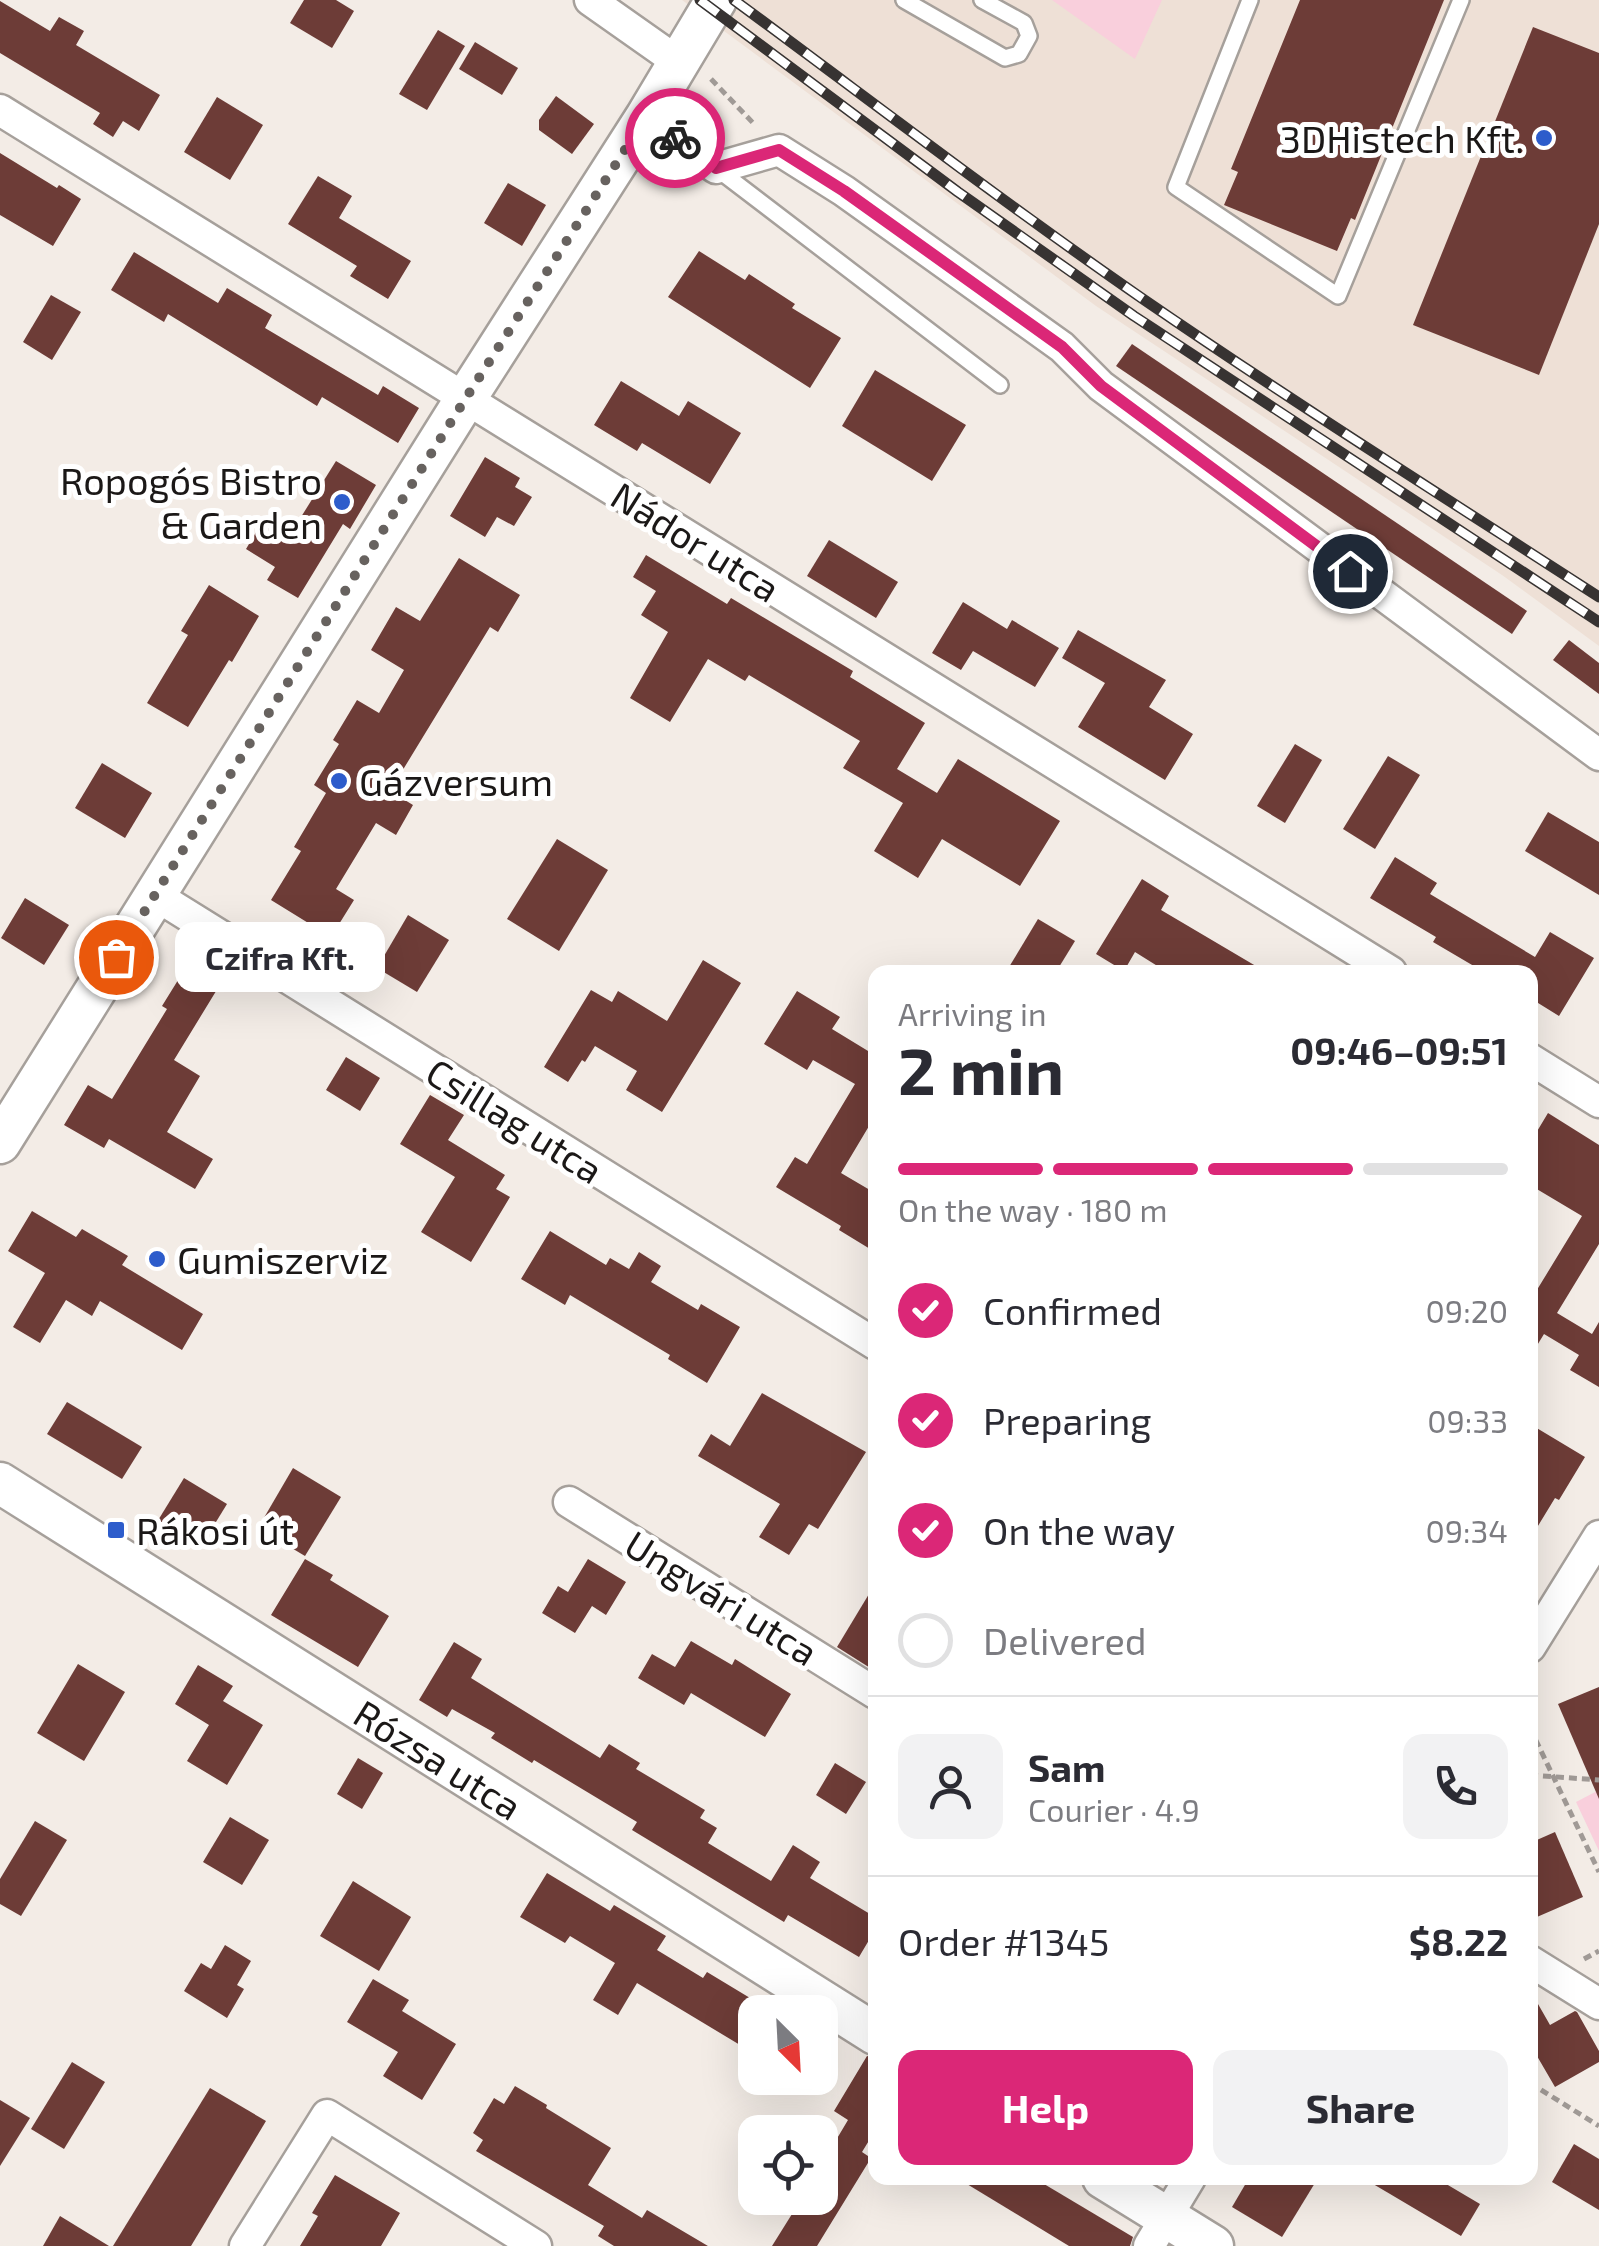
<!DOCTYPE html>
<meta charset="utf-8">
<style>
:root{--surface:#fff;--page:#f2f2f3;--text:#2b2b33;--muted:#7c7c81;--line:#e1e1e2;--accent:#db2777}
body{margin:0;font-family:"Exo 2",sans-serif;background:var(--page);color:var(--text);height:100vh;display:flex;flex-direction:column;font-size:38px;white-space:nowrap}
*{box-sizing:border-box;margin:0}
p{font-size:32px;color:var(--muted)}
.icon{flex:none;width:55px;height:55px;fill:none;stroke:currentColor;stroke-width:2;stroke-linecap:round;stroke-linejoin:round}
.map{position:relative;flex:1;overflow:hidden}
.panel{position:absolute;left:868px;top:965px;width:670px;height:1220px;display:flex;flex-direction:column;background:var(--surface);border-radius:20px;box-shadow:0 10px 40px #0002}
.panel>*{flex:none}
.needle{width:65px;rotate:156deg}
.fabs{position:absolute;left:738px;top:1995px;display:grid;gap:20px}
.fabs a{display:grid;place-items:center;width:100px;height:100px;border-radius:20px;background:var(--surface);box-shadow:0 10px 40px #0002;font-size:50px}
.pin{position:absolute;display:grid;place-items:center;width:85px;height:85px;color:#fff;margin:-42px;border:5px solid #fff;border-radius:50%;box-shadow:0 2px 10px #0007}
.courier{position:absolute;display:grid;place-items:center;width:100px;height:100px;margin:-50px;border:8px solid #db2777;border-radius:50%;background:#fff;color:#222;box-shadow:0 2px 12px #0007}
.bubble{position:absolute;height:70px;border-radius:20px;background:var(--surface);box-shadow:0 10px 40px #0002;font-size:32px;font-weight:700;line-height:70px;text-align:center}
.summary em{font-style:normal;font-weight:700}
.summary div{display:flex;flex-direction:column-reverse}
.summary{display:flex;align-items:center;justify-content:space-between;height:170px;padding:0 30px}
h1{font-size:65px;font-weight:700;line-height:75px}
.bar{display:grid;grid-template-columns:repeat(4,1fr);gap:15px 10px;align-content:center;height:120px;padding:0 30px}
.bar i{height:12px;border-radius:8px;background:var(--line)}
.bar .active{background:var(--accent)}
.bar p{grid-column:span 4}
.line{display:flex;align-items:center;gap:25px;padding:0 30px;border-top:2px solid var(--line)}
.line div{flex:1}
.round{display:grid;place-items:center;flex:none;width:105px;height:105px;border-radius:20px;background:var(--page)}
ol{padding:0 30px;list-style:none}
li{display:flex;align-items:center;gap:30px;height:110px}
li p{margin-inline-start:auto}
li .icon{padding:10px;border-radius:50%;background:var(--accent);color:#fff;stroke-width:4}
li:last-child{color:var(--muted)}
li i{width:55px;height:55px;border:5px solid var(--line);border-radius:50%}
.primary-button{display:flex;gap:20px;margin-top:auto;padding:20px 30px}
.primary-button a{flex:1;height:115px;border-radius:20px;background:var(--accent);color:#fff;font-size:40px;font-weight:700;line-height:115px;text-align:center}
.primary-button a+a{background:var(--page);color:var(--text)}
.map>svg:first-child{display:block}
.built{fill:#eee0d6}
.green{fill:#f9cfdc}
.building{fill:#6d3c37}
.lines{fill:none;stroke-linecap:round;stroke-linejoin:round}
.lane-casing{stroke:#a6a09b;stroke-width:20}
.street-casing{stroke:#a6a09b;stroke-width:35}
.secondary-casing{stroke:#a6a09b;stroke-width:45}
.path{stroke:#a09a96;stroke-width:5;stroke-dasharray:8 5;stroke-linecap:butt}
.lane{stroke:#fff;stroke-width:15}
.street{stroke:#fff;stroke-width:30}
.secondary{stroke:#fff;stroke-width:40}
.rail-casing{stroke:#373332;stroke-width:11}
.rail{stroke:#fff;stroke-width:8;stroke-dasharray:22;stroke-linecap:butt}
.done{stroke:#67625f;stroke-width:10;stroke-dasharray:0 18}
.route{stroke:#db2777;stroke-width:12}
.poi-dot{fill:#2d5ccb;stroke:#fff;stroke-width:4}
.labels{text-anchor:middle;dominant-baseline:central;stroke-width:10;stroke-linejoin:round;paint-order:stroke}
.poi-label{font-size:38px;fill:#1b1817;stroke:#fff;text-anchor:start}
.street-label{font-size:38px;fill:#1b1817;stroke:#fff}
</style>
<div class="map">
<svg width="1599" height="2246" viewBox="0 0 1599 2246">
<rect width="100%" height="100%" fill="#f3ece6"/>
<!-- built -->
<polygon class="built" points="682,0 1599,0 1599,646 1502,575 1096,306"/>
<!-- green -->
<g class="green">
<polygon points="1052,0 1162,0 1135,59"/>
<polygon points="1599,1790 1599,1851 1576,1802"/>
</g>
<!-- building -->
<g class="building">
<polygon points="304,0 336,0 354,11 332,48 290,23"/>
<polygon points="1300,0 1444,0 1355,220 1351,218 1337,251 1224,205 1238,172 1231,169"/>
<polygon points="0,1 50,31 59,17 84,31 76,45 160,95 139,131 123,121 113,137 93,124 100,113 0,53"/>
<polygon points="1533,27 1599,53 1599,224 1539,375 1413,325"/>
<polygon points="438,30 465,46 427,110 399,94"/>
<polygon points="475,42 518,68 502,95 459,69"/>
<polygon points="556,96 594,124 572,154 539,130 539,120"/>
<polygon points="217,97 263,125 230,180 184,152"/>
<polygon points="0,153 57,188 59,185 81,199 53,246 0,215"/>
<polygon points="318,176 352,196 339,218 411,261 388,299 350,276 357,266 288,224"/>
<polygon points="508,183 546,205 522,246 484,223"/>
<polygon points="699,251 745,280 749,274 795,304 792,308 841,338 810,388 668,297"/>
<polygon points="134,252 218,303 227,288 272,315 265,328 378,395 383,386 419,408 398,443 322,397 317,406 168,314 164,322 111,290"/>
<polygon points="51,295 81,312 52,360 23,342"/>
<polygon points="1132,344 1527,611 1512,634 1116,366"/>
<polygon points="875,370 966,425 932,481 842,426"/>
<polygon points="621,381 679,416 688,401 741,433 710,484 642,443 637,451 594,425"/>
<polygon points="485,457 520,478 515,487 532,497 514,526 497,517 485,537 450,516"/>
<polygon points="336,461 376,485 350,529 343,524 298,598 267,580 275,567 246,549 265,517 291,533"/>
<polygon points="829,540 898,582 876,618 807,576"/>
<polygon points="646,555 727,604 731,598 853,671 850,677 925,723 897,769 937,793 958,759 1060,821 1020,886 942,839 918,878 874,851 903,803 843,768 860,741 749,675 745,681 708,659 670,722 630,698 668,632 641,615 656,591 633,577"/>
<polygon points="459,558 520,595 498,632 490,627 390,791 413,805 396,835 376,823 336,889 354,900 331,937 271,900 301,851 294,847 326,793 314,785 339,744 333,740 357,700 379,713 404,670 371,650 396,607 420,621"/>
<polygon points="209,585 259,616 232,662 229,660 188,727 147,703 188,635 181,631"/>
<polygon points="963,602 1007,629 1012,620 1059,648 1035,687 973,651 961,670 932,653"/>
<polygon points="1078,630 1166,680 1149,707 1193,734 1165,780 1078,727 1105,683 1062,658"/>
<polygon points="1569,640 1599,663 1599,694 1553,660"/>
<polygon points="1295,744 1322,760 1285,823 1257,806"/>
<polygon points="1388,756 1420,775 1375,849 1343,829"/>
<polygon points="102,763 152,793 125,838 75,808"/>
<polygon points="1548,812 1599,842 1599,895 1525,851"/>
<polygon points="557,839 608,870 559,951 507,919"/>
<polygon points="1395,857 1437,883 1430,894 1535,957 1550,932 1594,958 1559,1016 1530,998 1530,972 1484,972 1433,942 1436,937 1370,898"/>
<polygon points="1142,879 1169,896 1161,910 1266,972 1167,972 1135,952 1124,971 1096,954"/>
<polygon points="25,898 69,925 44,965 1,938"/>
<polygon points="408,915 449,940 417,992 377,968"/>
<polygon points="1038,919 1075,941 1056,972 1006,972"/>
<polygon points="703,960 741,983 662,1112 626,1090 637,1071 595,1046 585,1062 582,1060 568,1082 544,1067 591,990 612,1002 618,991 667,1021"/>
<polygon points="188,964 221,983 174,1060 200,1076 167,1132 213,1159 195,1189 109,1139 104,1148 64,1125 88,1085 112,1099 167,1009 162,1006"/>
<polygon points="797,991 840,1017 832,1029 873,1054 875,1051 875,1116 841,1173 875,1193 875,1252 839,1230 841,1226 776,1187 795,1157 807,1164 855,1084 813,1060 807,1070 764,1044"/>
<polygon points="346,1057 380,1078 360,1111 326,1090"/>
<polygon points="430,1095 464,1115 448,1140 505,1175 496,1189 510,1197 471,1262 421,1232 455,1177 400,1144"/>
<polygon points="1548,1113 1599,1145 1599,1244 1557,1313 1592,1334 1599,1322 1599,1387 1570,1370 1579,1355 1544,1334 1530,1357 1530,1297 1532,1298 1582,1216 1530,1185 1530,1143"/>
<polygon points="32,1211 76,1237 82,1229 128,1256 122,1265 203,1314 182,1350 100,1301 92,1316 66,1300 40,1343 13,1327 45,1273 8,1251"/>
<polygon points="550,1231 606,1265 610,1258 629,1269 639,1252 661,1266 651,1282 698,1310 701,1304 740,1327 707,1383 668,1359 670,1355 570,1295 565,1305 521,1279"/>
<polygon points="762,1393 866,1452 818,1529 809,1524 789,1555 759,1537 780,1504 698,1456 711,1434 730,1446"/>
<polygon points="67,1402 142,1447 122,1479 47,1434"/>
<polygon points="1530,1424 1585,1457 1559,1500 1555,1498 1530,1539"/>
<polygon points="293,1468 341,1497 305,1556 258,1528"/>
<polygon points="184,1478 227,1504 200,1548 157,1522"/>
<polygon points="305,1559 333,1575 330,1580 389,1616 358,1667 271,1615"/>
<polygon points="588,1559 626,1582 606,1615 592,1606 575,1633 542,1613 558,1586 568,1592"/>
<polygon points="875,1584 875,1671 837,1647"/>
<polygon points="691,1641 732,1665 735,1659 791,1694 765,1737 691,1693 684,1705 638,1678 652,1654 675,1667"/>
<polygon points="454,1642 482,1659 471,1678 600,1758 609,1744 640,1763 636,1769 705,1810 700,1818 717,1828 708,1843 771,1881 793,1845 820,1862 810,1878 875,1917 875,1930 859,1957 788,1915 784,1922 632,1830 637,1822 534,1760 532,1763 491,1738 495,1733 452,1709 447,1717 419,1700"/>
<polygon points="78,1664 125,1692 84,1761 37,1733"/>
<polygon points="198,1665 233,1686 223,1701 263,1725 227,1785 187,1761 209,1725 175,1704"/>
<polygon points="1599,1687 1599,1799 1558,1704"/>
<polygon points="358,1758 383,1773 362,1809 337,1794"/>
<polygon points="835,1763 866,1782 846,1814 816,1795"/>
<polygon points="230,1817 269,1840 242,1885 203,1862"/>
<polygon points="35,1821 67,1840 21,1916 0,1904 0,1879"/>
<polygon points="1555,1832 1583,1897 1530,1920 1530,1843"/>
<polygon points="547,1873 610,1911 614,1905 666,1936 657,1950 703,1978 707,1972 755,2001 755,2054 637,1983 618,2015 593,2000 615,1963 570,1936 565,1943 520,1917"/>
<polygon points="353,1881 411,1917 379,1971 320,1936"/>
<polygon points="225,1945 251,1961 237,1985 244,1989 227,2018 184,1991 201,1963 211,1969"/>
<polygon points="373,1979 409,2000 402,2011 456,2044 422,2100 383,2076 398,2052 347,2022"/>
<polygon points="1530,1990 1550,2025 1575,2011 1577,2012 1599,2051 1599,2062 1555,2087 1530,2044"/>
<polygon points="867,2056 875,2058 875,2136 873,2134 862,2152 871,2158 817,2246 772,2246 802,2198 820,2198 820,2167 848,2120 834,2111"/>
<polygon points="72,2062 105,2082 64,2149 31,2129"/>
<polygon points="515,2086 547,2105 546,2108 611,2148 588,2185 642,2218 647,2210 708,2246 614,2246 598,2236 604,2226 476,2151 483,2140 473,2133 494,2098 504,2104"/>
<polygon points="210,2088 266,2121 191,2246 113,2246"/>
<polygon points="0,2100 30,2118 0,2166"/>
<polygon points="1574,2144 1599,2159 1599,2210 1552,2182"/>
<polygon points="335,2175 400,2213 381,2246 300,2246 318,2216 312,2213"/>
<polygon points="957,2178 1034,2178 1133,2237 1130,2246 1069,2246"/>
<polygon points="1249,2178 1318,2178 1282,2237 1232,2207"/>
<polygon points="1363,2178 1436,2178 1480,2204 1461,2236"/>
<polygon points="60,2216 109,2246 43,2246"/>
</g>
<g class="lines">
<defs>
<g id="lane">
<polyline points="904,0 1005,58 1019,54 1029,36 1024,23 982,0"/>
<polyline points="1250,0 1176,187 1338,296 1461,0"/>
<polyline points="716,168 1000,385"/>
</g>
<g id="street">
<polyline points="590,0 678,62"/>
<polyline points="0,110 1391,972"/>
<polyline points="646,117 716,168 779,150 844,191 1062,347 1101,386 1599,755"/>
<polyline points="155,895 875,1344"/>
<polyline points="1530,1059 1599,1102"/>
<polyline points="569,1502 875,1693"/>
<polyline points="1530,1647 1599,1536"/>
<polyline points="1530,1961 1599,2004"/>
<polyline points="245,2246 327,2115 536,2246"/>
<polyline points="1149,2246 1190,2178"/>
</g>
<g id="secondary">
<polyline points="0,1143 466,398 646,117 716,0"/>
<path id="s1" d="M0 1483 875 2034"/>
<polyline points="1103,2178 1213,2246"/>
</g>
</defs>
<!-- lane casing -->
<use href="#lane" class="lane-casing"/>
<!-- street casing -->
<use href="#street" class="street-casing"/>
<!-- secondary casing -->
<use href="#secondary" class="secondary-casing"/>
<!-- path -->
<g class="path">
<polyline points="711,79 755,125"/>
<polyline points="1530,1728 1599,1872"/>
<polyline points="1530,1775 1599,1780"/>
<polyline points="1584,1959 1599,1951"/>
<polyline points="1530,2083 1599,2126"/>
</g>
<!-- lane -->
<use href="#lane" class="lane"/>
<!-- street -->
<use href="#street" class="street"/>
<!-- secondary -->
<use href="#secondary" class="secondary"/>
<defs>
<g id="rail">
<polyline points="700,0 958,192 1134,316 1599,622"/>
<path d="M734 0C870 100 1004 203 1143 299 1293 402 1447 499 1599 597"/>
</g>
</defs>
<!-- rail casing -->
<use href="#rail" class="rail-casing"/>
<!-- rail -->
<use href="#rail" class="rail"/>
</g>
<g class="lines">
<!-- done -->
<polyline class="done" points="116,957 466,398 646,117 675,138"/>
<!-- route -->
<polyline class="route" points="675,138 716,168 779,150 844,191 1062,347 1101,386 1350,571"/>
</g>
<!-- markers -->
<g class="poi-dot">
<circle cx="1544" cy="138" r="10"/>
<circle cx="342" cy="502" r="10"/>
<circle cx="339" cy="781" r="10"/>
<circle cx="157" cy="1259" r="10"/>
<rect x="106" y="1520" width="20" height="20" rx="5"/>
</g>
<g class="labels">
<!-- poi labels -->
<g class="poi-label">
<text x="1524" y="138" text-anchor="end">3DHistech Kft.</text>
<text x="322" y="480" text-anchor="end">Ropogós Bistro<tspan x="322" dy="44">&amp; Garden</tspan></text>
<text x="359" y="781">Gázversum</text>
<text x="177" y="1259">Gumiszerviz</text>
<text x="136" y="1530">Rákosi út</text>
</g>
<!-- street labels -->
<g class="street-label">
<text transform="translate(696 541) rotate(32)">Nádor utca</text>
<text transform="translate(515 1120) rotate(32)">Csillag utca</text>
<text transform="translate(722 1597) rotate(32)">Ungvári utca</text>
<text stroke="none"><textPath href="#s1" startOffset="518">Rózsa utca</textPath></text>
</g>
</g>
</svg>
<div class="fabs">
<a><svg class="needle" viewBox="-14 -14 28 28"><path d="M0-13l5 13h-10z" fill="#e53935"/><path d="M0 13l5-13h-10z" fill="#7c7c81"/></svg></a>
<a><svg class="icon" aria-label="locate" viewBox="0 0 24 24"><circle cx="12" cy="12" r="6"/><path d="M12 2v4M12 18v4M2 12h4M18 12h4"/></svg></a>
</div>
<div class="pin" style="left:116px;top:957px;background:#ea580c"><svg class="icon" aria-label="bag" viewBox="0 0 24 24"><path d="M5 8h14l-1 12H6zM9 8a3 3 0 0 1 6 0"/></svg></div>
<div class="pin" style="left:1350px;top:571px;background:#1f2937"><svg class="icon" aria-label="home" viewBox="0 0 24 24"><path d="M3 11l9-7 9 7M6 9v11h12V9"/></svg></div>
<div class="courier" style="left:675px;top:138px"><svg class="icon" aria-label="bike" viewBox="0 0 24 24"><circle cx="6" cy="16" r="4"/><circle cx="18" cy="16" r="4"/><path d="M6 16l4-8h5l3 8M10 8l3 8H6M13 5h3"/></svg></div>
<div class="bubble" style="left:175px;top:922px;width:210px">Czifra Kft.</div>
<section class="panel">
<div class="summary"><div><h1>2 min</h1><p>Arriving in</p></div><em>09:46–09:51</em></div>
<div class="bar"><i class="active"></i><i class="active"></i><i class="active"></i><i></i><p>On the way · 180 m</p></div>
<ol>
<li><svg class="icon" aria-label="check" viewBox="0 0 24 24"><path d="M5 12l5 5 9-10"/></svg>Confirmed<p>09:20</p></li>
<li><svg class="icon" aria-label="check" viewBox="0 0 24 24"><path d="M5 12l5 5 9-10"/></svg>Preparing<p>09:33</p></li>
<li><svg class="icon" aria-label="check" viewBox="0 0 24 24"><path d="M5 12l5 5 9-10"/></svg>On the way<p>09:34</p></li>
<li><i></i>Delivered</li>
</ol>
<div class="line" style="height:180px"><a class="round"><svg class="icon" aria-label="person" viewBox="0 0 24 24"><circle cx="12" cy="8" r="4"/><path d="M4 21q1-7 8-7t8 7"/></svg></a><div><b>Sam</b><p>Courier · 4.9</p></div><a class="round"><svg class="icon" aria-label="phone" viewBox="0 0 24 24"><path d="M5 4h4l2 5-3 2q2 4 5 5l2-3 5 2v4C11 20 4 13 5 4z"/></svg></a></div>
<div class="line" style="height:130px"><div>Order #1345</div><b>$8.22</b></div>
<div class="primary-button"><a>Help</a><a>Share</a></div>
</section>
</div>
